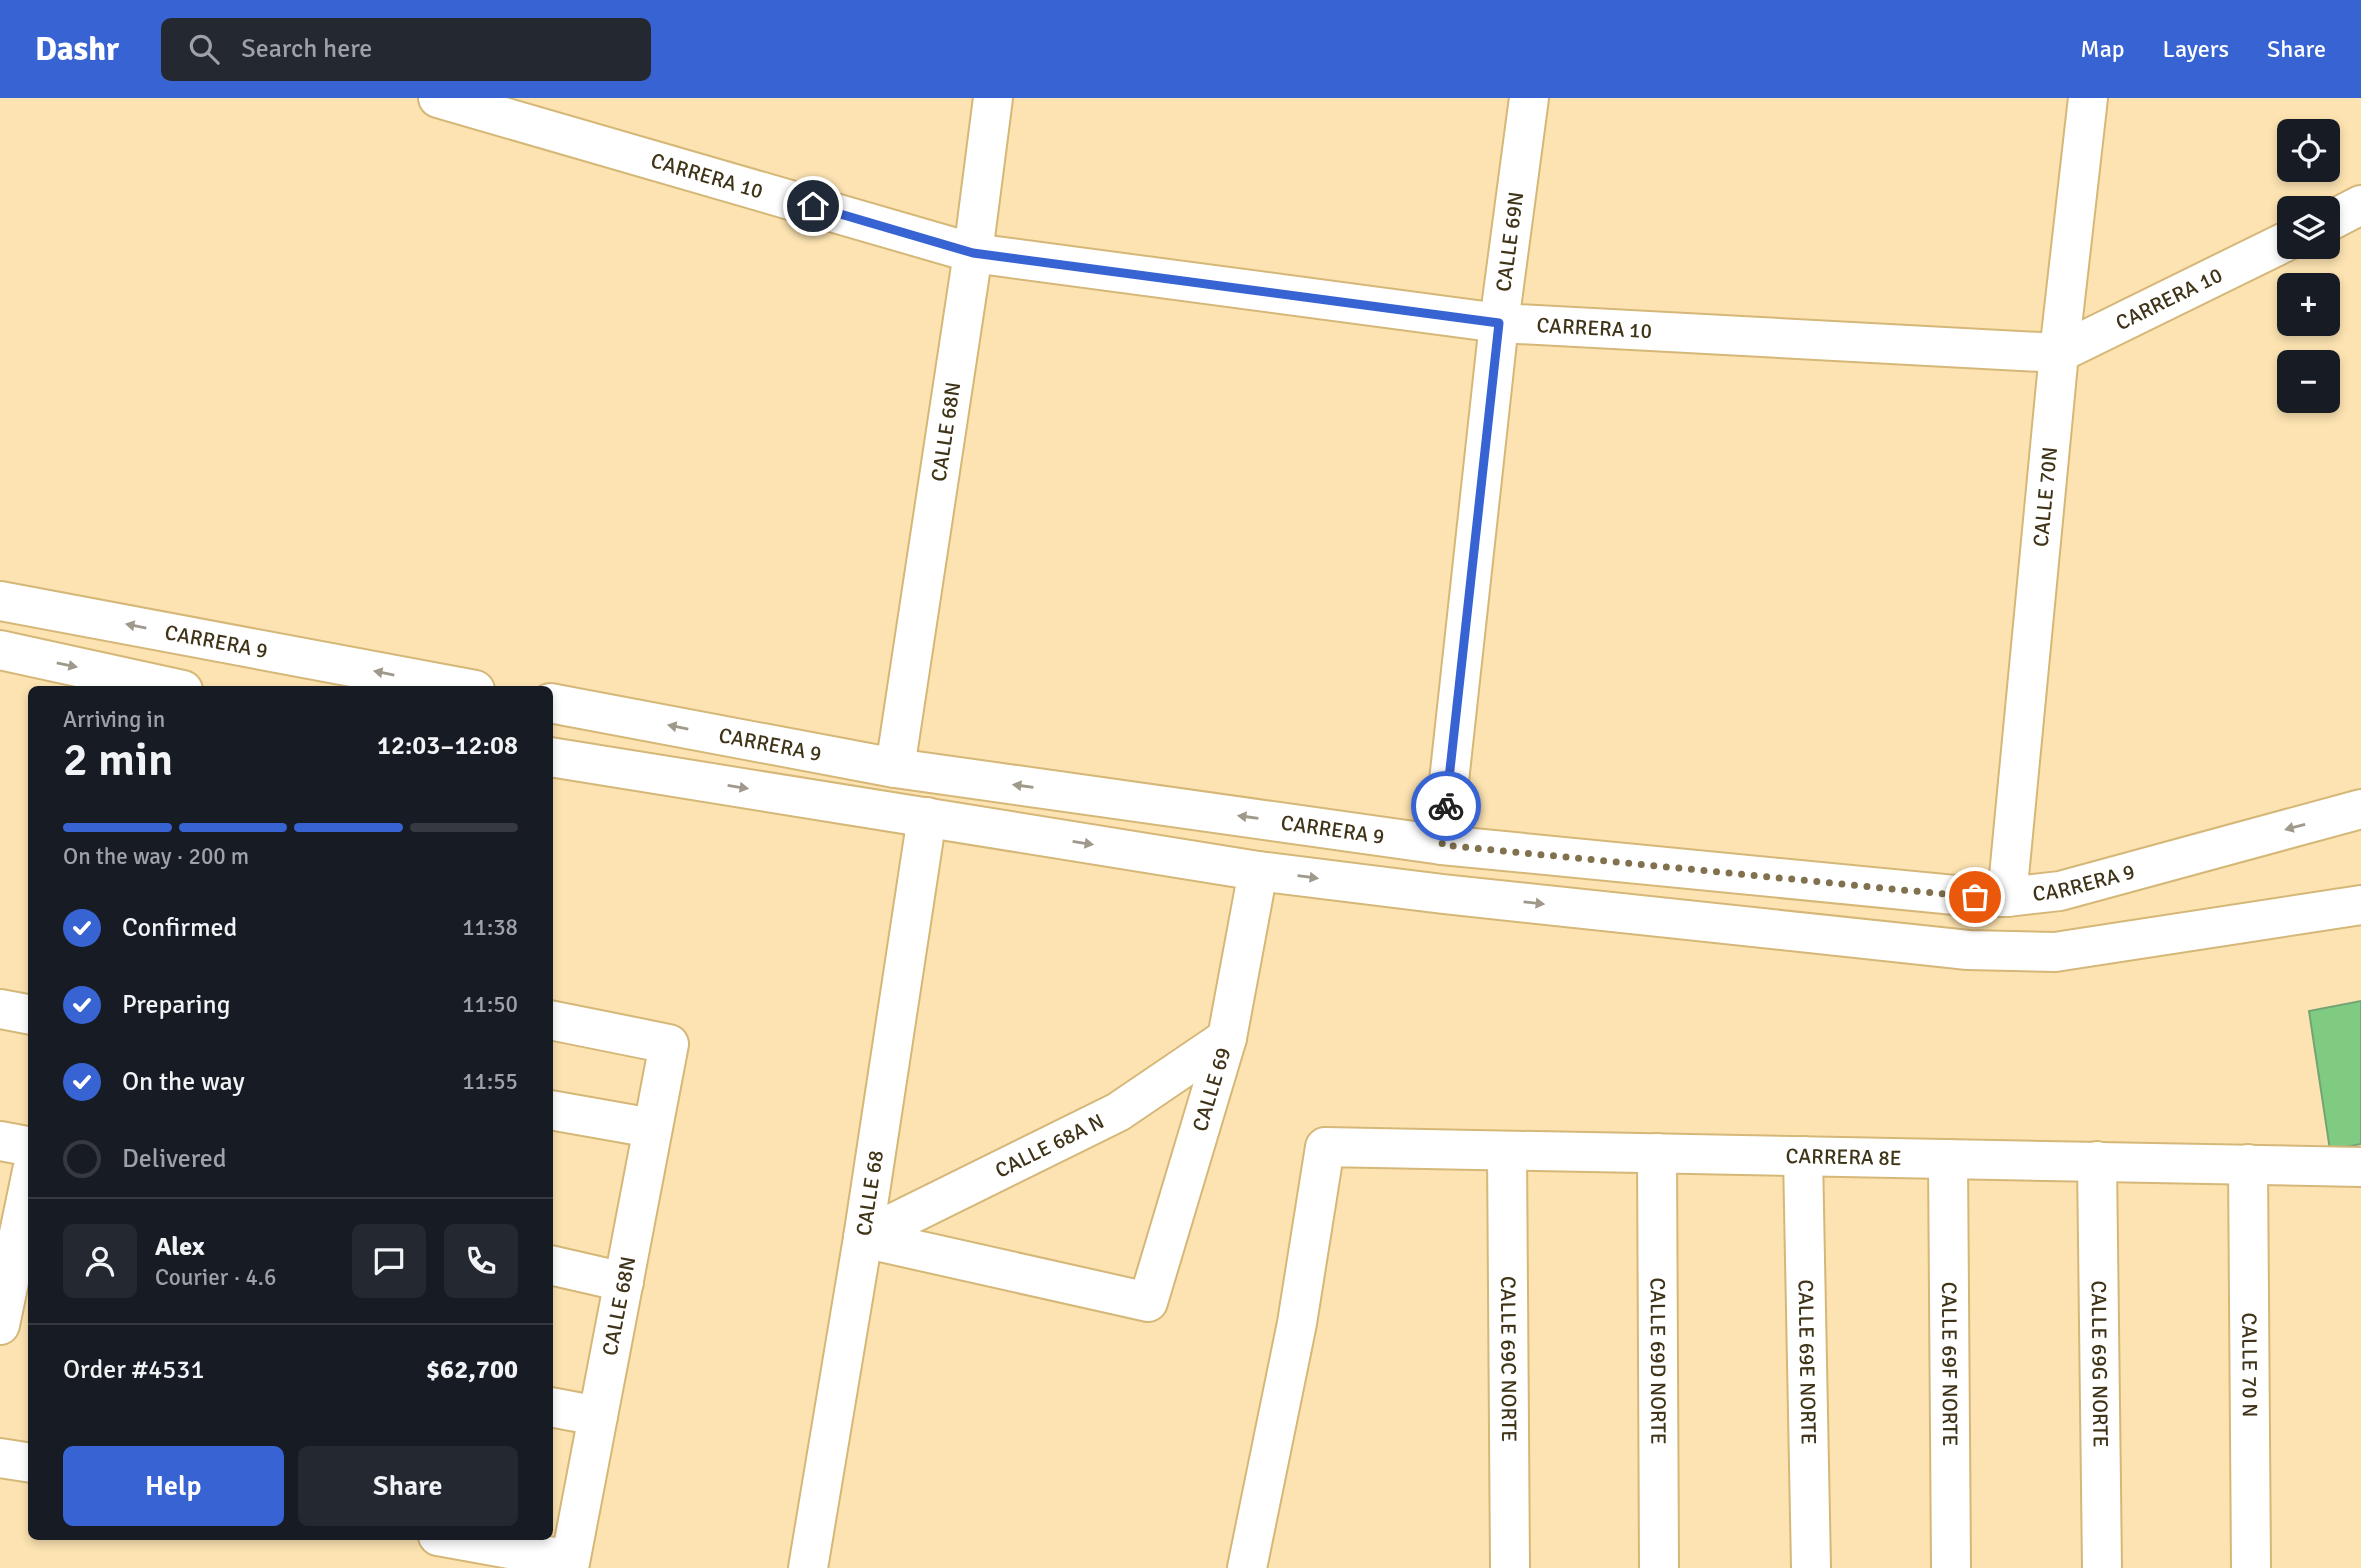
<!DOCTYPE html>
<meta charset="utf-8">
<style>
:root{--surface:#171b24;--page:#242831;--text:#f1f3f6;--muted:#9ea1a6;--line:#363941;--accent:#3863d3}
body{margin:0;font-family:Signika,sans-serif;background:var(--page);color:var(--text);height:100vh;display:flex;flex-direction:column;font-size:26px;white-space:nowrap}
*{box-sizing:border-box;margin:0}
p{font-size:23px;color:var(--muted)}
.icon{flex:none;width:38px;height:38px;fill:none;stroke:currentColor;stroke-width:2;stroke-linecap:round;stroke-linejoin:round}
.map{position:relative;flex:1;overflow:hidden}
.panel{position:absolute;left:28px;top:588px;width:525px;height:854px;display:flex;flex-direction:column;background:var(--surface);border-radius:10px;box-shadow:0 4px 10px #0003}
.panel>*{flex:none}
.fabs{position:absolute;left:2277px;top:21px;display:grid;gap:14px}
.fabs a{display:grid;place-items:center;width:63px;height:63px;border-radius:10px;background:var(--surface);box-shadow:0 4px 10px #0003;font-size:35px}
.pin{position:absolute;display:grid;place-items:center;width:60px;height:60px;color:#fff;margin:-30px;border:4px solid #fff;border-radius:50%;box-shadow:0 2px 7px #0007}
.courier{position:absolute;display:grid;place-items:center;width:70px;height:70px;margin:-35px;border:5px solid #3863d3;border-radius:50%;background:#fff;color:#222;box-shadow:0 2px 9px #0007}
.summary em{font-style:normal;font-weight:600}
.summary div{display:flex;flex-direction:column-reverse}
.summary{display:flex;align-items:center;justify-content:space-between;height:119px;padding:0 35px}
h1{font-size:46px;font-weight:600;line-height:52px}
.bar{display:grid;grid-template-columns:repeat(4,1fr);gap:10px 7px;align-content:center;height:84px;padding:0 35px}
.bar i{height:9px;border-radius:5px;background:var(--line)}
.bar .current{background:var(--accent)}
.bar p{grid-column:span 4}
.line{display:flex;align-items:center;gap:18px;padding:0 35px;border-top:2px solid var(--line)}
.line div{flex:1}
.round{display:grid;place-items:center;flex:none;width:74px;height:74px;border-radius:10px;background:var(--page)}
ol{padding:0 35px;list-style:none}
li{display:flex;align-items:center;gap:21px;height:77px}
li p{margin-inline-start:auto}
li .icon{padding:7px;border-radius:50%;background:var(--accent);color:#fff;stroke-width:4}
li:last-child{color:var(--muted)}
li i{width:38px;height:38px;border:4px solid var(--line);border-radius:50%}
.action{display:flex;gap:14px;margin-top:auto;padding:14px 35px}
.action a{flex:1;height:80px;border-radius:10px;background:var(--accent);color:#fff;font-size:28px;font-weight:600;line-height:80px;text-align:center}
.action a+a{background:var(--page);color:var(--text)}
header{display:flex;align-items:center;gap:42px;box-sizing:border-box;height:98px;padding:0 35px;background:var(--accent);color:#fff}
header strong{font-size:33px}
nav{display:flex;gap:38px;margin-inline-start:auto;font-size:24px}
.search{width:490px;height:63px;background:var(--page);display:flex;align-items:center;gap:18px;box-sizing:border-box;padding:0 24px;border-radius:10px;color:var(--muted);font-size:26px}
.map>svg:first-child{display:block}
.building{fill:#7fcb82;stroke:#73a574;stroke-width:2}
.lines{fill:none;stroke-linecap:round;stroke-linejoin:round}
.minor-casing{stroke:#d5b778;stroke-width:42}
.major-casing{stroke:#d5b778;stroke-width:42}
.minor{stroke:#fff;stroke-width:38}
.major{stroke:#fff;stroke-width:38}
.oneway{fill:#9f998c}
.done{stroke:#81714e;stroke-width:7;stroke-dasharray:0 12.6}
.route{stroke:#3863d3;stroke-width:9}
.labels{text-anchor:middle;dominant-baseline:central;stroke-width:6;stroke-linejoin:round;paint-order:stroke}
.street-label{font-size:21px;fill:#3f3318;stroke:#fff}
</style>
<header>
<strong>Dashr</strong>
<div class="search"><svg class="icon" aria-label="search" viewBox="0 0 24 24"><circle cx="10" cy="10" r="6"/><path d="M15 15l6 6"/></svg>Search here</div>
<nav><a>Map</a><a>Layers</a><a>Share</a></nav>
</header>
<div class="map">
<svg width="2361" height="1470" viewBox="0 0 2361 1470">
<rect width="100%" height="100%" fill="#fce3b1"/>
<!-- building -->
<polygon class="building" points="2361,903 2361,1046 2330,1052 2309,913"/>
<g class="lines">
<defs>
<g id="minor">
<path id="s1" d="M438 0 973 155 1499 225 2059 255 2289 142"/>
<polyline points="2328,124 2361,107"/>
<path id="s2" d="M895 670 973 155 993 0"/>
<path id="s3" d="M1442 747 1499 225 1529 0"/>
<path id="s4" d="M2007 799 2059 255 2088 0"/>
<polyline points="0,911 32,917"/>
<polyline points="550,922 669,946 569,1470"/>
<polyline points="550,1012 652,1030"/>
<polyline points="0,1043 32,1049"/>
<path id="s5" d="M1507 1053 1510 1470"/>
<path id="s6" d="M1657 1055 1659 1470"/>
<path id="s7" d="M1803 1058 1811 1470"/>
<path id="s8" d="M1948 1061 1951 1470"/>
<path id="s9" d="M2097 1063 2102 1470"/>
<path id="s10" d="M2248 1066 2251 1470"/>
<path id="s11" d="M863 1140 1148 1204 1227 940 1258 773"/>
<path id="s12" d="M863 1140 1118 1014 1227 940"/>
<polyline points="550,1167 624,1184"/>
<polyline points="0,1227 32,1073"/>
<polyline points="550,1309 598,1318"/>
<polyline points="0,1360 32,1365"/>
<polyline points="438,1438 570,1462"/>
<path id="s13" d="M808 1470 863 1140 927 719"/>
<path id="s14" d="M1247 1470 1297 1225 1325 1049 2361 1069"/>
</g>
<g id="major">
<path id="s15" d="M0 503 475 592"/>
<polyline points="0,552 183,592"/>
<path id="s16" d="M550 605 895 670 1442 747 1975 799H2007L2060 793 2361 711"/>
<polyline points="550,659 1258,773 1443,796 1968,852 2055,854 2361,807"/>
</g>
</defs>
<!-- minor casing -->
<use href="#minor" class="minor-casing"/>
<!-- major casing -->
<use href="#major" class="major-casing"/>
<!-- minor -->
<use href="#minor" class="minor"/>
<!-- major -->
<use href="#major" class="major"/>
</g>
<!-- one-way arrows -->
<defs><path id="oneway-solid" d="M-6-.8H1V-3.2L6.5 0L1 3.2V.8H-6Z" transform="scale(1.75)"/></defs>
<g class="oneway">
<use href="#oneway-solid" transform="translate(136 528) rotate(-169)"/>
<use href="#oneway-solid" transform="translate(67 567) rotate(12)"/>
<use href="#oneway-solid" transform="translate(384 575) rotate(-169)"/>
<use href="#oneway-solid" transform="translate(678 629) rotate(-169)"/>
<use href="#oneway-solid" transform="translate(1023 688) rotate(-172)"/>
<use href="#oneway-solid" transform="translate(738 689) rotate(9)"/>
<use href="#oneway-solid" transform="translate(1248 719) rotate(-172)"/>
<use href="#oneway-solid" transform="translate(2295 729) rotate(165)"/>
<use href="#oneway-solid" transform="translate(1083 745) rotate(9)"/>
<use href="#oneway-solid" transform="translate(1308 779) rotate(7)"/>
<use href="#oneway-solid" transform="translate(1534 805) rotate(6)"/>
</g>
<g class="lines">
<!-- done -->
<polyline class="done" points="1446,708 1442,747 1975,799"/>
<!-- route -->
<polyline class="route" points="813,108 973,155 1499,225 1446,708"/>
</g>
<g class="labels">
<!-- street labels -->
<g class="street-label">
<text stroke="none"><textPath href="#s1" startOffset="280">CARRERA 10</textPath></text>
<text stroke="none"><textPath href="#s3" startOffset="607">CALLE 69N</textPath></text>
<text stroke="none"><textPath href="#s1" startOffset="1771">CARRERA 10</textPath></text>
<text stroke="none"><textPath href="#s1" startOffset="1183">CARRERA 10</textPath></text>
<text stroke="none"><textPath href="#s2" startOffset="340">CALLE 68N</textPath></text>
<text stroke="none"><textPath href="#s4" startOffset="402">CALLE 70N</textPath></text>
<text stroke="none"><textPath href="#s15" startOffset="220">CARRERA 9</textPath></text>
<text stroke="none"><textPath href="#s16" startOffset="224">CARRERA 9</textPath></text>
<text stroke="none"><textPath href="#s16" startOffset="793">CARRERA 9</textPath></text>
<text stroke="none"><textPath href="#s16" startOffset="1549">CARRERA 9</textPath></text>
<text stroke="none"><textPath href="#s11" startOffset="514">CALLE 69</textPath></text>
<text stroke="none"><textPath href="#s12" startOffset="208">CALLE 68A N</textPath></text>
<text stroke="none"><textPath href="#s14" startOffset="947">CARRERA 8E</textPath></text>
<text stroke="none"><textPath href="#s13" startOffset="380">CALLE 68</textPath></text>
<text transform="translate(619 1208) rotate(-79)">CALLE 68N</text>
<text stroke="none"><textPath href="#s5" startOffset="208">CALLE 69C NORTE</textPath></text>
<text stroke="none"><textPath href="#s6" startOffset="208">CALLE 69D NORTE</textPath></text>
<text stroke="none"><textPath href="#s7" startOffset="206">CALLE 69E NORTE</textPath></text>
<text stroke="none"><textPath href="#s8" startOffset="205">CALLE 69F NORTE</textPath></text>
<text stroke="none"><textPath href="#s9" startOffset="203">CALLE 69G NORTE</textPath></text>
<text stroke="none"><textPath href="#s10" startOffset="201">CALLE 70 N</textPath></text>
</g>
</g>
</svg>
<div class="fabs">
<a><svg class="icon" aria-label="locate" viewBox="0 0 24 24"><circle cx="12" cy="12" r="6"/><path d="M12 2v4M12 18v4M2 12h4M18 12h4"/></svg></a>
<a><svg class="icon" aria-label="layers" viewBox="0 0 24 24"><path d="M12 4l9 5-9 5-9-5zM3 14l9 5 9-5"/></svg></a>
<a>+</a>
<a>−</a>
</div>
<div class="pin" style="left:1975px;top:799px;background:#ea580c"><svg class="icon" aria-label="bag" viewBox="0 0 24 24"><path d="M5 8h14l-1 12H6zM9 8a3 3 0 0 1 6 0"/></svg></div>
<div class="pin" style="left:813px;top:108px;background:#1f2937"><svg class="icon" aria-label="home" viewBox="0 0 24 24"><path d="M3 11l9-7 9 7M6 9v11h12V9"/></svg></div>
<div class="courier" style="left:1446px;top:708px"><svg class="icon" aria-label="bike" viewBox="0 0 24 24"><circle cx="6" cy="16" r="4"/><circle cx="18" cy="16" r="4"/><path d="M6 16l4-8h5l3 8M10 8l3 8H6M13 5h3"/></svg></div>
<section class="panel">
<div class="summary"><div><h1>2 min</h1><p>Arriving in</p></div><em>12:03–12:08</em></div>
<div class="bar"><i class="current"></i><i class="current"></i><i class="current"></i><i></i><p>On the way · 200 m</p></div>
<ol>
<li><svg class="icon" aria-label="check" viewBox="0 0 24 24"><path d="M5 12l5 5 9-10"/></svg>Confirmed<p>11:38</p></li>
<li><svg class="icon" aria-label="check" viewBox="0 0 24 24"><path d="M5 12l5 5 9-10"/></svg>Preparing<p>11:50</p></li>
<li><svg class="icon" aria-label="check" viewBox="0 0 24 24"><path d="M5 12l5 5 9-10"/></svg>On the way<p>11:55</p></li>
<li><i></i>Delivered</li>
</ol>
<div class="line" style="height:126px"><a class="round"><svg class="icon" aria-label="person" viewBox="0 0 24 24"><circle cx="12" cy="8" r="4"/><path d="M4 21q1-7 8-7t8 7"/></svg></a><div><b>Alex</b><p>Courier · 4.6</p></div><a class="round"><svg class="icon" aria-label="chat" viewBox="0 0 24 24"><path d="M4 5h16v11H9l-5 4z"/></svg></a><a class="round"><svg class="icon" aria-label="phone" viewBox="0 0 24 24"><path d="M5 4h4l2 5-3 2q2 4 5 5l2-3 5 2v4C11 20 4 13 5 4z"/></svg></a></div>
<div class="line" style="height:91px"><div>Order #4531</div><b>$62,700</b></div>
<div class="action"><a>Help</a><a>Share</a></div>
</section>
</div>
